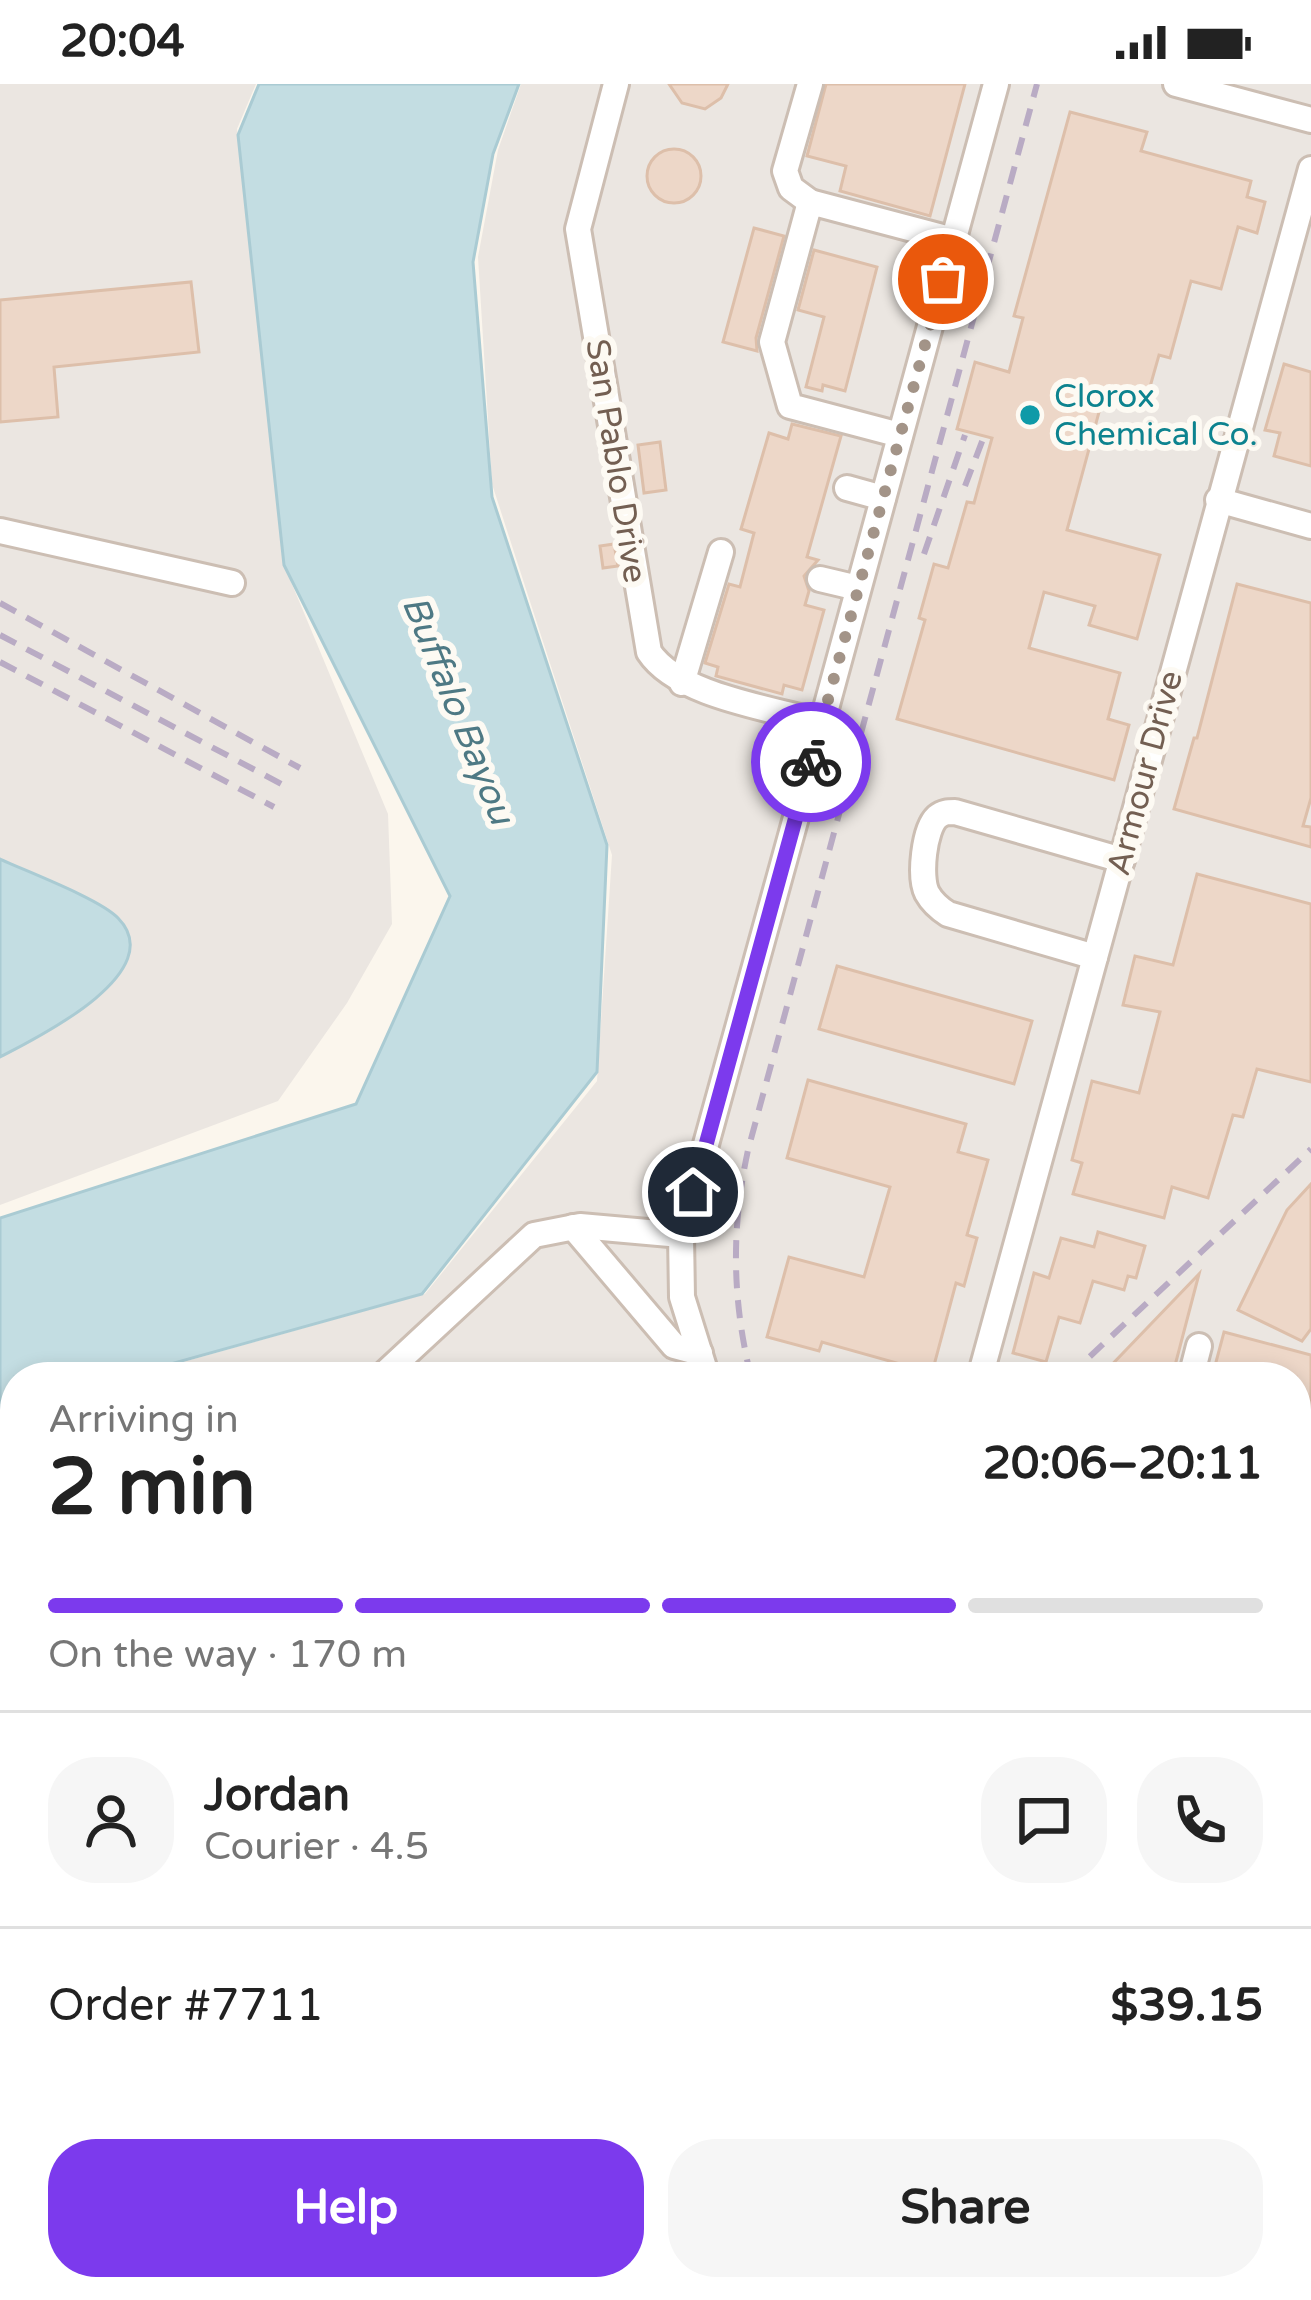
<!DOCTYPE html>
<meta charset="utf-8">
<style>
:root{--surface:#fff;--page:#f6f6f6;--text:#222;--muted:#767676;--line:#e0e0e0;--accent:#7c3aed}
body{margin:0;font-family:"Varela Round",sans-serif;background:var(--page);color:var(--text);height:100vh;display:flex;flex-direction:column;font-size:45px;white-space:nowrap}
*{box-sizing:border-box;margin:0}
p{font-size:39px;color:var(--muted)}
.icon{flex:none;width:66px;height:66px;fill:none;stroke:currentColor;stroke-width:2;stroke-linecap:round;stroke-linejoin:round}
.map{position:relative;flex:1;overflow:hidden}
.drawer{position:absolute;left:0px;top:1278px;width:1311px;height:939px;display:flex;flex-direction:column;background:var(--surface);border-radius:48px 48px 0 0;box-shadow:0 6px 18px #0003}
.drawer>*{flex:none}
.pin{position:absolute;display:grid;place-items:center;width:102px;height:102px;color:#fff;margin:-51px;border:6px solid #fff;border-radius:50%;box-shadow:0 3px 12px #0007}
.courier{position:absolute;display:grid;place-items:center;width:120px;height:120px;margin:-60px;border:9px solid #7c3aed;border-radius:50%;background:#fff;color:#222;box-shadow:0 3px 15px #0007}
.headline em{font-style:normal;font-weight:700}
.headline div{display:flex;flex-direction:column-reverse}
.headline{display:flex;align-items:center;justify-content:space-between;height:204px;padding:0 48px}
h1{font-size:78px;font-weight:700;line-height:90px}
.bar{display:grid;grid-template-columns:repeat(4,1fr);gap:18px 12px;align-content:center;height:144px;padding:0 48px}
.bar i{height:15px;border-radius:9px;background:var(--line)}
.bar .on{background:var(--accent)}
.bar p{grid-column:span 4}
.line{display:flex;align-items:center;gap:30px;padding:0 48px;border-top:3px solid var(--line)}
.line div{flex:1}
.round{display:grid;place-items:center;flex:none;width:126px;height:126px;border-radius:48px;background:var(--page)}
.action{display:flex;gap:24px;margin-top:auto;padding:24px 48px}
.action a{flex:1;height:138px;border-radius:48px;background:var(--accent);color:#fff;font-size:48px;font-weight:700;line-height:138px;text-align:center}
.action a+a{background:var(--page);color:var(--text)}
.status{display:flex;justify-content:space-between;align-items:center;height:84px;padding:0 60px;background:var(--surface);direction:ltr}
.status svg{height:33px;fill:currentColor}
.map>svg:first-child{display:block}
.industrial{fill:#ebe6e1}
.water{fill:#c3dde2;stroke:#aacbd3;stroke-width:3}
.building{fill:#edd7c8;stroke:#ddbfaa;stroke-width:3}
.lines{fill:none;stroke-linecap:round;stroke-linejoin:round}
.minor-casing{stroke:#ccbeb3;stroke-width:30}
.major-casing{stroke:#d8d2cf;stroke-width:36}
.minor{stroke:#fff;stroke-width:24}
.major{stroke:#f0d9ae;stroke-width:30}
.rail{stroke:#b9abc4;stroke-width:6;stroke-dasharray:18 12;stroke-linecap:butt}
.done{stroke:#a39488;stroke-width:12;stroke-dasharray:0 21.6}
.route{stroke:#7c3aed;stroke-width:15}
.culture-dot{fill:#0f9aa8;stroke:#fdfaf3;stroke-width:4.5}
.labels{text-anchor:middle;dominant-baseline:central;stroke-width:12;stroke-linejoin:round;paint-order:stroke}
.culture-label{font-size:33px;fill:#0d838f;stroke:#fdfaf3;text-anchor:start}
.street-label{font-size:33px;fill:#735f52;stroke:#fdfaf3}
.water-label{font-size:36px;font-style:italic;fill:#4e7984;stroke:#fdfaf3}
</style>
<div class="status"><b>20:04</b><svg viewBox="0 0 49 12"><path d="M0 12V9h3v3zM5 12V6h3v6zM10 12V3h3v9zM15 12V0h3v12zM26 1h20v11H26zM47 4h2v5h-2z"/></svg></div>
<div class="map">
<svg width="1311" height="2216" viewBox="0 0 1311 2216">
<rect width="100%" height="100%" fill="#fbf6ed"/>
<!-- industrial -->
<g class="industrial">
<polygon points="0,0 256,0 237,45 284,481 388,730 392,840 347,919 278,1017 0,1121"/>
<polygon points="521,0 1311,0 1311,2216 0,2216 0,1361 15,1359 15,2202 1296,2202 1296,1293 130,1293 425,1210 597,997 612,771 492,400 478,173 498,66"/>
</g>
<!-- water -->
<g class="water">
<polygon points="259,0 519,0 493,70 473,178 492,413 607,761 597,988 422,1210 124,1293 15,1293 15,1361 0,1362 0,1134 356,1020 450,812 284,481 238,51"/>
<path d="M0 775C28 788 100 815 118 834 171 888 37 954 0 973Z"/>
</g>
<!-- building -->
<g class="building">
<polygon points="669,0 728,0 721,14 705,25 682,19"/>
<polygon points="826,0 965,0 930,132 840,107 846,82 807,72"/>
<polygon points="1070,28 1147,48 1141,67 1251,97 1247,113 1265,118 1257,149 1238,143 1221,205 1191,197 1170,274 1159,271 1146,317 1105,306 1067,446 1160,471 1137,555 1089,541 1095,522 1044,508 1029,564 1120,589 1108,635 1129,641 1114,696 897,635 925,536 919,534 934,480 948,484 967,418 974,419 992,354 957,345 975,278 1009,288 1023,234 1014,232"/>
<circle cx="674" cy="92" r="27"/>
<polygon points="754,144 784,152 756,254 757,267 723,258"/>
<polygon points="814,166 877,183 845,307 823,301 822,307 806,303 824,233 798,226"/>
<polygon points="191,198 199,268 54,283 58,333 0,338 0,216"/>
<polygon points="1284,280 1311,288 1311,382 1274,372 1280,349 1265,346"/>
<polygon points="792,340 841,352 807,473 818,476 804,492 809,507 805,521 824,526 802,606 784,601 782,610 716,592 718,583 705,579 729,500 740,503 754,449 741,445 769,349 788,355"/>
<polygon points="660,358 666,406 644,409 638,361"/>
<polygon points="614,460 618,482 603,484 600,462"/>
<polygon points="1237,500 1311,519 1311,714 1303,742 1311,743 1311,763 1174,725 1194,654 1197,654"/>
<polygon points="1197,790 1311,820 1311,998 1257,985 1243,1033 1233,1031 1208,1114 1172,1103 1164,1134 1073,1110 1082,1079 1072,1076 1092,997 1139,1009 1160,928 1123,921 1135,872 1173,881"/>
<polygon points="837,882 1032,937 1014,1000 819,945"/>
<polygon points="808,996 966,1040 958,1068 988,1076 967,1151 977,1154 964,1202 956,1199 932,1289 822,1258 819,1267 767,1253 789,1173 864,1193 890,1103 787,1074"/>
<polygon points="1311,1100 1311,1245 1302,1257 1238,1226 1287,1126"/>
<polygon points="1098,1148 1145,1162 1136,1194 1128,1192 1124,1206 1093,1197 1080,1239 1059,1233 1046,1278 1013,1269 1034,1189 1049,1194 1061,1154 1094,1163"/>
<polygon points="1199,1190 1172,1293 1100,1293"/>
<polygon points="1224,1248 1311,1271 1311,1373 1296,1369 1296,1293 1212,1293"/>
<polygon points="1296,1916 1311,1921 1311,2008 1306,2026 1311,2027 1311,2130 1296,2126"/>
<polygon points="1060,2202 1130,2202 1127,2216 1057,2216"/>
<polygon points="1187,2202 1212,2202 1247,2213 1246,2216 1183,2216"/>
</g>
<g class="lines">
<defs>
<g id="minor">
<path d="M616 0 578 145 649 568C678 612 771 624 822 639L996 0"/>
<polyline points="810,0 785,87 791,104 810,118"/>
<polyline points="1176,0 1311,36"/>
<polyline points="900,351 790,322 772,258 810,118 954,156"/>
<polyline points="847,404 883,414"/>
<polyline points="1218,416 1311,442"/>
<polyline points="0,447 232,499"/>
<polyline points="820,495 858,504"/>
<polyline points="682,599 721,468"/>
<path d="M1095 873 948 830C940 825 932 818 927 809 919 793 924 745 937 733 943 728 948 728 955 728L1122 776"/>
<polyline points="573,1143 674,1262 700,1269"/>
<polyline points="381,1293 534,1151 580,1142 681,1151"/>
<polyline points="707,1293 682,1213 681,1151 822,639"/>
<polyline points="980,1293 1311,85"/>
<polyline points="1191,1293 1199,1262"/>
<polyline points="1296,1414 1311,1417"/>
<polyline points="1296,1686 1311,1639"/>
<polyline points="1296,1752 1311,1739"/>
<polyline points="1296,1853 1311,1839"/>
<polyline points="0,2081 15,2069"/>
<polyline points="1296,2191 1311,2195"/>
<polyline points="517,2202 530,2216"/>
<polyline points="767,2202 781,2216"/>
<polyline points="803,2216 818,2202"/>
<polyline points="906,2216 921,2202"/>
<polyline points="1040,2216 1044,2202"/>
<polyline points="1143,2216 1147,2202"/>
</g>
<g id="major">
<polyline points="1296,1784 1311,1770"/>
<polyline points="1296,1817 1311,1803"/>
<polyline points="837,2216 852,2202"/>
<polyline points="871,2216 885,2202"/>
</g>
</defs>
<!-- minor casing -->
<use href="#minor" class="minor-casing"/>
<!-- major casing -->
<use href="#major" class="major-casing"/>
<!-- minor -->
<use href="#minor" class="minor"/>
<!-- major -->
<use href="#major" class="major"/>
<!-- rail -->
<g class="rail">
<polyline points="965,402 983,355"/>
<polyline points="924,470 965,351"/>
<polyline points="0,519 300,684"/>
<polyline points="0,551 289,704"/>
<polyline points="0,578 274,723"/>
<path d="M751 1293C732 1215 731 1145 748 1066L1037 0"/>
<polyline points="1068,1293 1311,1065"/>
<polyline points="0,1529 15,1545"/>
<polyline points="617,2202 630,2216"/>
<polyline points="655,2202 670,2216"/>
<polyline points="699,2202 713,2216"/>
</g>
</g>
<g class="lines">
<!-- done -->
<polyline class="done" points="811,678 943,195"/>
<!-- route -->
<polyline class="route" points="693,1108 811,678"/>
</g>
<!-- markers -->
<circle class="culture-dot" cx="1030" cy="331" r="12"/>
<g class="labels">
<!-- culture labels -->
<g class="culture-label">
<text x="1054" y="312">Clorox<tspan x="1054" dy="38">Chemical Co.</tspan></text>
</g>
<!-- street labels -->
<g class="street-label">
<text transform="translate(616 377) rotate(81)">San Pablo Drive</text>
<text transform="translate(1145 689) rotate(-75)">Armour Drive</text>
</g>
<!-- water labels -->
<g class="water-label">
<text transform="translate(458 626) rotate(68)">Buffalo Bayou</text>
</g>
</g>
</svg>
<div class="pin" style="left:943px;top:195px;background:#ea580c"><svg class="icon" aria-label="bag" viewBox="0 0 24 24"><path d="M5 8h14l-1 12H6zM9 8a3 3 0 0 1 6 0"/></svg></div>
<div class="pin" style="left:693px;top:1108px;background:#1f2937"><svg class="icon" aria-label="home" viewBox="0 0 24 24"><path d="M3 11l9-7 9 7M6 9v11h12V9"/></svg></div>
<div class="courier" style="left:811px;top:678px"><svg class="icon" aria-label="bike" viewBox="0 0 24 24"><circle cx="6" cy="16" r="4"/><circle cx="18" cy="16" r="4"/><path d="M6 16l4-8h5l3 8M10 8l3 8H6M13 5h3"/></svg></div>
<section class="drawer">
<div class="headline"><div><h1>2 min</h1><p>Arriving in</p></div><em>20:06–20:11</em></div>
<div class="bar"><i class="on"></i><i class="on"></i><i class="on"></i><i></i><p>On the way · 170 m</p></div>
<div class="line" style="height:216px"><a class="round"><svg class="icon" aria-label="person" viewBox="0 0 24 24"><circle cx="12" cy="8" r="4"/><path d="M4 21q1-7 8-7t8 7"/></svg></a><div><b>Jordan</b><p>Courier · 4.5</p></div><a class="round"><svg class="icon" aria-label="chat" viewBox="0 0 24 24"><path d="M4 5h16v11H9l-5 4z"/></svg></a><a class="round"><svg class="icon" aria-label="phone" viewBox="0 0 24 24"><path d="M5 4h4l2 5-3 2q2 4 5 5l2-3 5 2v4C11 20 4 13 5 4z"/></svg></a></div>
<div class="line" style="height:156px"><div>Order #7711</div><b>$39.15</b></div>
<div class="action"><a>Help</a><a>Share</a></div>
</section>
</div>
